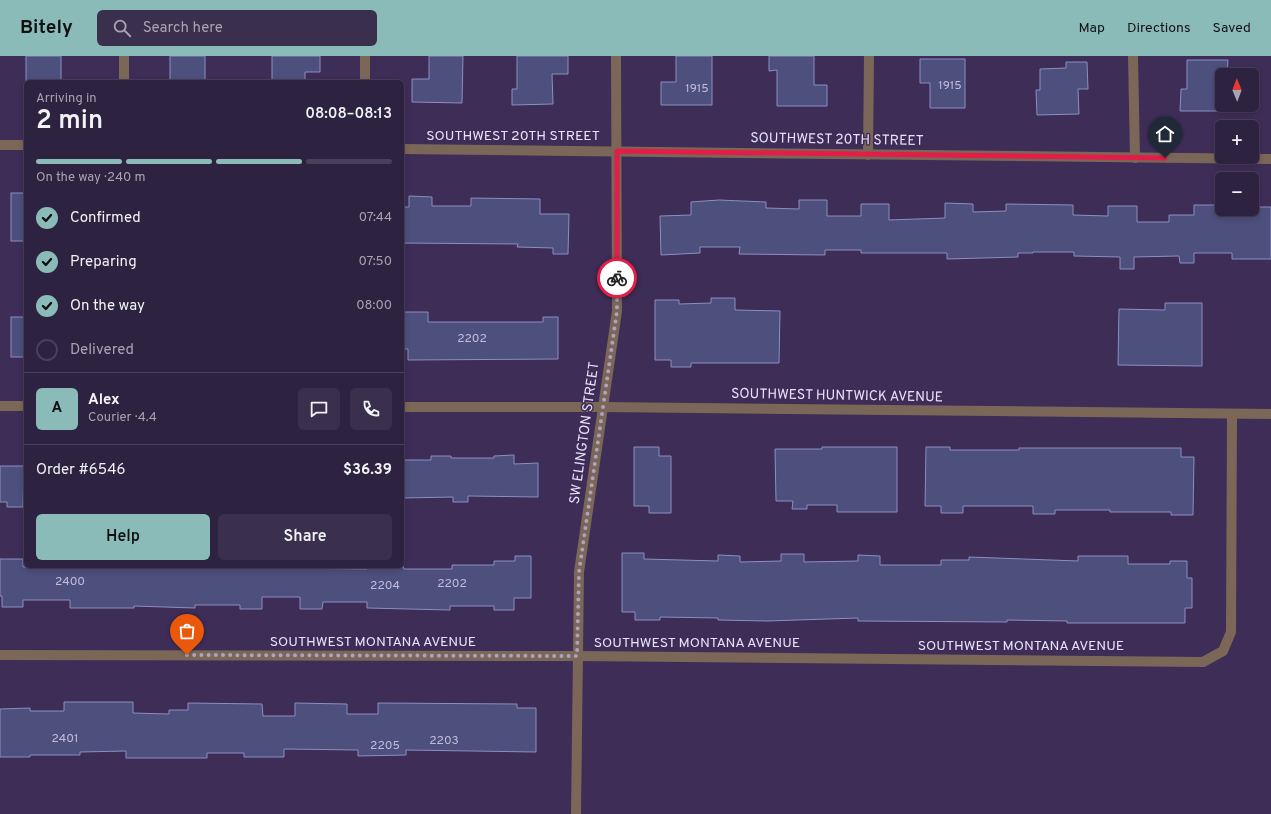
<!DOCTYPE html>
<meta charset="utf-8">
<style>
:root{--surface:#2e2241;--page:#3a2f4c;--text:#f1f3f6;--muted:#a7a4b1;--line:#493f5a;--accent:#8bbbb9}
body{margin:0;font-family:Overpass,sans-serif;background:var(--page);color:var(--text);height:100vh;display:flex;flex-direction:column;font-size:15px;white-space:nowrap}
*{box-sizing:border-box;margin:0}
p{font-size:13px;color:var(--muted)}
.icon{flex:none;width:22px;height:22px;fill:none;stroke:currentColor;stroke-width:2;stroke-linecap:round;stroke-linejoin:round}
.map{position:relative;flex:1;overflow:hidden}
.drawer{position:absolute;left:24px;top:24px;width:380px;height:488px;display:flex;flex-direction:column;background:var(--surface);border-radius:6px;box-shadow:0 2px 6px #0003,0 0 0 1px var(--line)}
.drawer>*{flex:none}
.needle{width:26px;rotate:359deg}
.tools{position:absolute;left:1215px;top:12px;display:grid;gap:8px}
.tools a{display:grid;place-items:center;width:44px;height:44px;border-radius:6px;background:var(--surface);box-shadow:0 2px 6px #0003,0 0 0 1px var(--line);font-size:20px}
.pin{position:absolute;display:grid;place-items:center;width:34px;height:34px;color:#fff;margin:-41px -17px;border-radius:50% 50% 50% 0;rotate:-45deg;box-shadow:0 0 4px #0007}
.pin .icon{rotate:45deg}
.courier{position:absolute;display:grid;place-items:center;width:40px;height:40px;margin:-20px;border:3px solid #e11d48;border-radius:50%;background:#fff;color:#222;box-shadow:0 1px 5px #0007}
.head em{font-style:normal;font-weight:600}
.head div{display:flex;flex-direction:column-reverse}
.head{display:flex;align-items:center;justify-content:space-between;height:68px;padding:0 12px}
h1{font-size:26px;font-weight:600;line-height:30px}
.bar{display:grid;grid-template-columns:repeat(4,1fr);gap:6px 4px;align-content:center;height:48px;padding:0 12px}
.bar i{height:5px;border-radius:3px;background:var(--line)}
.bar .active{background:var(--accent)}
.bar p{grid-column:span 4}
.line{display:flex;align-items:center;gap:10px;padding:0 12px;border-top:1px solid var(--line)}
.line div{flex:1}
.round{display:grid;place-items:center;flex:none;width:42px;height:42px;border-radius:6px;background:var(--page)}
ol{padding:0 12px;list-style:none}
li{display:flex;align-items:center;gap:12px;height:44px}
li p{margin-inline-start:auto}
li .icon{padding:4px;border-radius:50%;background:var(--accent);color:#111;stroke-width:4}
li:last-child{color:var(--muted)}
li i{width:22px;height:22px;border:2px solid var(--line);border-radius:50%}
.button{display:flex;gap:8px;margin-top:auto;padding:8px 12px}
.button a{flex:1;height:46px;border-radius:6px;background:var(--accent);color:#111;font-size:16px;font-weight:600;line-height:46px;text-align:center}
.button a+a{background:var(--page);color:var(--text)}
header{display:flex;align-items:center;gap:24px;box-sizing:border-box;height:56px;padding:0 20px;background:var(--accent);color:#111}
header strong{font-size:19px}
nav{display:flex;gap:22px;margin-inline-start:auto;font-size:14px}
.search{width:280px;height:36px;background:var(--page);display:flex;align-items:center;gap:10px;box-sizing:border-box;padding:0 14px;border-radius:6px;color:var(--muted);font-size:15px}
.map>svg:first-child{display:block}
.building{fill:#4d4f7d;stroke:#8b8fc1}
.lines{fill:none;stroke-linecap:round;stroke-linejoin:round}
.street{stroke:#7a6758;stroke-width:10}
.done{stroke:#ada2c2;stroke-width:4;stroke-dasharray:0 7.2}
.route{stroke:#e11d48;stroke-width:5}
.labels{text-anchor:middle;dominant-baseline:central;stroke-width:3;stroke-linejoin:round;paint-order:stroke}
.number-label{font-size:12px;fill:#c2bcdc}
.street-label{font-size:14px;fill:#e9e1fb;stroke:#3e2d57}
</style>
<header>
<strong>Bitely</strong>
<div class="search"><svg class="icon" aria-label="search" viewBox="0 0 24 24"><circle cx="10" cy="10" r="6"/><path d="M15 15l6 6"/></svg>Search here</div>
<nav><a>Map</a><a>Directions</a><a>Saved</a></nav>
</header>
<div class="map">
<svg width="1271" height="758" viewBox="0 0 1271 758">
<rect width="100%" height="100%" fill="#3e2d57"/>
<!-- building -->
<g class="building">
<rect x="26" y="0" width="35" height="26"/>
<rect x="170" y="0" width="35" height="26"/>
<polygon points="272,0 320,0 320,16 305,16 305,26 272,26"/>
<polygon points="429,0 463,0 462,47 412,46 412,23 429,23"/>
<polygon points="517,0 568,0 568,18 552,18 553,48 512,49 512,33 517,33"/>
<polygon points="676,0 712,0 712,49 661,49 661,26 676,26"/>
<polygon points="769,0 814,0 814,29 827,29 827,50 777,50 777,14 769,15"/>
<polygon points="920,3 965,3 965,52 930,52 930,27 920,27"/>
<polygon points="1187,4 1228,4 1227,19 1222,19 1222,55 1180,55 1181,33 1187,33"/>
<polygon points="1066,6 1087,6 1088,33 1078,33 1079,58 1037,59 1036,34 1040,34 1040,13 1066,12"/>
<rect x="11" y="137" width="15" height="48"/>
<polygon points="409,140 432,141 432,150 471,150 471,142 540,143 540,158 569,158 568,198 553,198 553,192 517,191 518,188 402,187 402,151 409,151"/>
<polygon points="719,144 766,146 766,152 799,153 799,144 827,144 827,160 861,160 861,148 889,148 889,164 945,162 945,147 973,148 973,156 1006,155 1006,148 1073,149 1073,159 1108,160 1108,150 1137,150 1137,166 1169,166 1169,159 1194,159 1194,149 1221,149 1221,158 1254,158 1255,151 1271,151 1271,203 1232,203 1232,197 1194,197 1194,207 1180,207 1179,200 1134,201 1134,213 1120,213 1120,201 1074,200 1074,196 1033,196 1033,197 1018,197 1018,201 947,203 947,197 861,197 861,194 825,194 825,199 739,198 740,191 700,191 700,197 661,199 660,160 691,159 691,146"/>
<polygon points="711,242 735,242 735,254 780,255 779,307 691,307 691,311 671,311 671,304 655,304 655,244 679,244 679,248 711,247"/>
<polygon points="1165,247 1202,247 1202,310 1118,309 1119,253 1165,254"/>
<polygon points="402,256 428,256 428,266 543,266 543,261 558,261 558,303 408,304 408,293 402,293"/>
<rect x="11" y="261" width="15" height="40"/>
<polygon points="634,391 659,391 659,400 671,400 671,457 649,457 649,450 634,450"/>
<polygon points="822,391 897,391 897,456 837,456 837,449 807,449 807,453 792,453 793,445 776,445 775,393 822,393"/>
<polygon points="926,391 950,391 950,394 1019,394 1019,392 1181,392 1181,401 1194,401 1193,459 1171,459 1171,456 1110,456 1110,454 1055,454 1055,458 1033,458 1033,450 963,450 963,457 941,457 941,450 925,450"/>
<polygon points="514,399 514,408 538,407 538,441 468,440 468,446 453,446 453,441 402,442 402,404 431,404 431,400 451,400 451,402 494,402 494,400"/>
<polygon points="0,410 24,410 23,451 7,451 7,446 0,446"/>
<polygon points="622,497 644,497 644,503 718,505 718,499 740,500 740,506 781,505 781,498 804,498 804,506 858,505 858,499 880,500 880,509 941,509 941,504 969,504 969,501 1078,505 1078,500 1128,500 1128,508 1170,508 1170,505 1187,505 1187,522 1192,522 1192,552 1185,552 1185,567 1067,567 1067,565 1007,564 1007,566 858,565 858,562 767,565 718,564 718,562 660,561 660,564 635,564 635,556 622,556"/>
<polygon points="515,500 531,500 531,542 514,542 514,554 494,554 494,550 450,550 450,554 367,552 367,546 323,546 322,553 300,553 300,541 262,541 262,553 240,553 240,549 195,549 195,552 134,550 134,552 70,552 70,544 23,544 23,551 2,551 2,540 0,540 0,503 23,503 23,511 150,510 150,512 198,512 198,510 277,510 277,512 367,513 367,511 403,510 404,513 452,513 452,509 494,509 494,505 515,505"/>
<polygon points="64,646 133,646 133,657 169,658 169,654 188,654 188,647 262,648 263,660 295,660 295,647 347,648 347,658 378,658 378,647 517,648 517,652 536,652 536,696 406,694 406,699 358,700 358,694 284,693 284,701 244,701 244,697 207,697 207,702 126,702 126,695 80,696 80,699 30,699 30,701 0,701 0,653 30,652 30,655 64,655"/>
</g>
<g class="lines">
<!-- street -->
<g class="street">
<polyline points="124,0 124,26"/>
<polyline points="365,0 365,26"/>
<polyline points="1133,0 1135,102"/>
<polyline points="0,89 26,89"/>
<polyline points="402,93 1271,103"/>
<polyline points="868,99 869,0"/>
<polyline points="0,350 26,350"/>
<polyline points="402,351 603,351 1271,358"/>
<polyline points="0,599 577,600 1203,606 1223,595 1231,576 1232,358"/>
<polyline points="576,758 579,516 617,255 616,0"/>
</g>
</g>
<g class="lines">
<!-- done -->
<polyline class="done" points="187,599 577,600 579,516 617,255 617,222"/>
<!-- route -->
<polyline class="route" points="617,222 617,95 1165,102"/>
</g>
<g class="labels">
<!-- number labels -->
<g class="number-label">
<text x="950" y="30">1915</text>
<text x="697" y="33">1915</text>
<text x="472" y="283">2202</text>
<text x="70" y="526">2400</text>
<text x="452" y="528">2202</text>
<text x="385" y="530">2204</text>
<text x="65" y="683">2401</text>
<text x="444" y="685">2203</text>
<text x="385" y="690">2205</text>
</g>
<!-- street labels -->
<g class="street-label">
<text x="513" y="80">SOUTHWEST 20TH STREET</text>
<text transform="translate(837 84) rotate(1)">SOUTHWEST 20TH STREET</text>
<text transform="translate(837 340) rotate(1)">SOUTHWEST HUNTWICK AVENUE</text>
<text transform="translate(585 377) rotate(-82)">SW ELINGTON STREET</text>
<text x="373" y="586">SOUTHWEST MONTANA AVENUE</text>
<text x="697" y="587">SOUTHWEST MONTANA AVENUE</text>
<text x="1021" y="590">SOUTHWEST MONTANA AVENUE</text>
</g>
</g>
</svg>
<div class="tools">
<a><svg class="needle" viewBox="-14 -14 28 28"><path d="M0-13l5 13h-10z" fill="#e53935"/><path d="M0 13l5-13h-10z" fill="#a7a4b1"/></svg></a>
<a>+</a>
<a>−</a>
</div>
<div class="pin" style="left:187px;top:599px;background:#ea580c"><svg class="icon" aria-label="bag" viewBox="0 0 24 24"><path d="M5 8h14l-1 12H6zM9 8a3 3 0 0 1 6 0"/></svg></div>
<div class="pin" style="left:1165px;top:102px;background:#1f2937"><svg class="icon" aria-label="home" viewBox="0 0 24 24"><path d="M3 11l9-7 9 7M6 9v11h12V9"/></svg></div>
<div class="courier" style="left:617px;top:222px"><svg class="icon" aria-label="bike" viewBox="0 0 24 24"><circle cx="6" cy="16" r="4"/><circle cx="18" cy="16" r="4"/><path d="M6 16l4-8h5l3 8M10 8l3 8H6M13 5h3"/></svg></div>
<section class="drawer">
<div class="head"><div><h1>2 min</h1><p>Arriving in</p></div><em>08:08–08:13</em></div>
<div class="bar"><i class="active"></i><i class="active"></i><i class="active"></i><i></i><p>On the way · 240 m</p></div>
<ol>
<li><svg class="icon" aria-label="check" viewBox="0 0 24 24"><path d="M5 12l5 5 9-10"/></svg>Confirmed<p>07:44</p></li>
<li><svg class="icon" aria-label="check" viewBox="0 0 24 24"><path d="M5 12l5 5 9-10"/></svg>Preparing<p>07:50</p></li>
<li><svg class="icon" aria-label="check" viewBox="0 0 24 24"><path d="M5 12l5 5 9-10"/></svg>On the way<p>08:00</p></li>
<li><i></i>Delivered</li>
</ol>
<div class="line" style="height:72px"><b class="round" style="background:var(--accent);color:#111">A</b><div><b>Alex</b><p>Courier · 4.4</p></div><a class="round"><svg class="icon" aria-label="chat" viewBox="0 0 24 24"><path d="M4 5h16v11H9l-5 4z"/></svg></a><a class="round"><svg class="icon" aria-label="phone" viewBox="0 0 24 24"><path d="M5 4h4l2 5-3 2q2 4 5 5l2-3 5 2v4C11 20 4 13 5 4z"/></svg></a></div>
<div class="line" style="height:52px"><div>Order #6546</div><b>$36.39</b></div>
<div class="button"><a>Help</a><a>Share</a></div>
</section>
</div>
